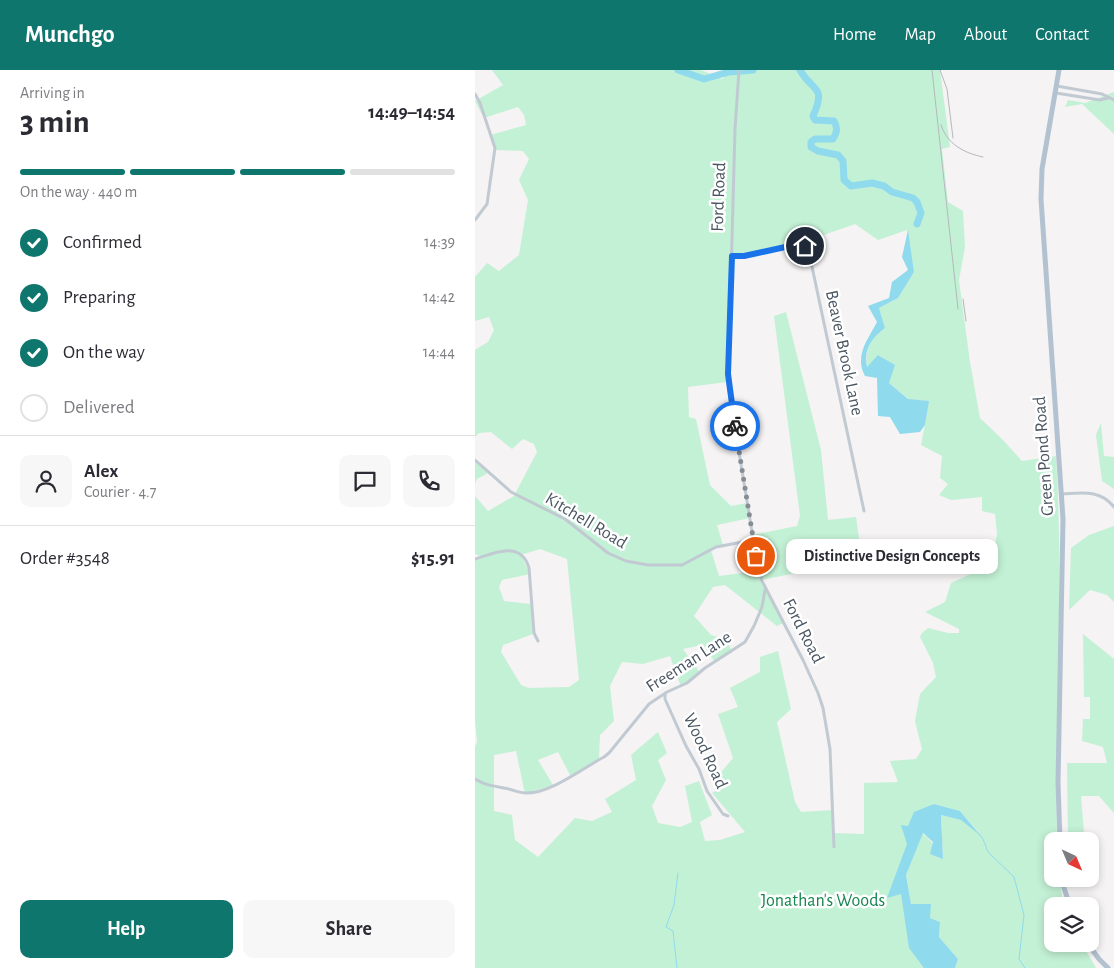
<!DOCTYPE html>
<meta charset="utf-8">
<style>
:root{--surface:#fff;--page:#f7f7f7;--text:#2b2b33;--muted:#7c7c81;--line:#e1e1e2;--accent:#0f766e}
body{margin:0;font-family:"Alegreya Sans",sans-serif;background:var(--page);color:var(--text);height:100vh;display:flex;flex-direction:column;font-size:19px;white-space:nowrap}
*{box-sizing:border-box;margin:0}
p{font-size:16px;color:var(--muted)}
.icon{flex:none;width:28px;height:28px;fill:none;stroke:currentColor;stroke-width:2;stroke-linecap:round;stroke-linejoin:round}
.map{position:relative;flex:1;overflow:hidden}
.details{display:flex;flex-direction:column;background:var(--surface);width:475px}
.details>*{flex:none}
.needle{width:32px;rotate:136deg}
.tools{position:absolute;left:569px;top:762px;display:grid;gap:10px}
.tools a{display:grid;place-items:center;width:55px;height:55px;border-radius:10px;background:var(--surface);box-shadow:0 2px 8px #0003;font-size:25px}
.pin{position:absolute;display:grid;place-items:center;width:42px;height:42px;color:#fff;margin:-21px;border:2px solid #fff;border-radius:50%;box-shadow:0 1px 5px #0007}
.courier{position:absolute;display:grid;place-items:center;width:50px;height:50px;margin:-25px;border:4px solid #1a73e8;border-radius:50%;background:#fff;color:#222;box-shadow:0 1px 6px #0007}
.bubble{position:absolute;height:35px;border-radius:10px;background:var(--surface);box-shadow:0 2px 8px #0003;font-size:16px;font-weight:600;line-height:35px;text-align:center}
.head em{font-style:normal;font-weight:600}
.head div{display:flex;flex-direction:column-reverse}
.head{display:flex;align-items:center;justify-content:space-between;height:85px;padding:0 20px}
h1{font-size:32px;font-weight:600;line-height:38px}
.bar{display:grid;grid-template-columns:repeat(4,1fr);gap:8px 5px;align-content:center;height:60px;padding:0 20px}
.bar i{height:6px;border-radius:4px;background:var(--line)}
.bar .current{background:var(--accent)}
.bar p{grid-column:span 4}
.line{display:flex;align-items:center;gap:12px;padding:0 20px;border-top:1px solid var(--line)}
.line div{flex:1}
.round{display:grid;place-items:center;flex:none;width:52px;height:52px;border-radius:10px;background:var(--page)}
ol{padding:0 20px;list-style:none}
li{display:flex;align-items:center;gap:15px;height:55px}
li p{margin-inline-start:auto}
li .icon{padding:5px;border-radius:50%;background:var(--accent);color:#fff;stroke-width:4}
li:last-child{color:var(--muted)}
li i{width:28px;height:28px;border:2px solid var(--line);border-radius:50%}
.primary-button{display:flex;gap:10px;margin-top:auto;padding:10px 20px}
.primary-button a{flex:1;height:58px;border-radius:10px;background:var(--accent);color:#fff;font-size:20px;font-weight:600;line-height:58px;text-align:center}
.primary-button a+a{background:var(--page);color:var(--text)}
header{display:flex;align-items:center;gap:30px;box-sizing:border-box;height:70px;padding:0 25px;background:var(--accent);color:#fff}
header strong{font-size:24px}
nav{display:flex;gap:28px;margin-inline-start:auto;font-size:18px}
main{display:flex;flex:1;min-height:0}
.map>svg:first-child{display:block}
.green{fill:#c3f1d5;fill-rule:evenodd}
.water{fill:#90daee}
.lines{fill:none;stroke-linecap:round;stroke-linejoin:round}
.stream{stroke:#90daee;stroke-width:1}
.river{stroke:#90daee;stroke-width:7}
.minor{stroke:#c1cad2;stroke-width:3}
.primary{stroke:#b3c2d1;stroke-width:5}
.rail{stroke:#b5b8bd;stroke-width:1}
.done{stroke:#868d94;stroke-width:5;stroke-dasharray:0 9}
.route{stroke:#1a73e8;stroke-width:6}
.labels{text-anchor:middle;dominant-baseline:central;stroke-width:5;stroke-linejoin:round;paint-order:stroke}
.street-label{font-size:18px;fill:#4a5661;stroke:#fff}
.park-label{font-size:18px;fill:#17864f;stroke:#fff}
</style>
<header>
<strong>Munchgo</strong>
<nav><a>Home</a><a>Map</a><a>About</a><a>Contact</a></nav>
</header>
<main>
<section class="details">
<div class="head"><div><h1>3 min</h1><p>Arriving in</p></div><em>14:49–14:54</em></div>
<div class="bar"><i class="current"></i><i class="current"></i><i class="current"></i><i></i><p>On the way · 440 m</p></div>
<ol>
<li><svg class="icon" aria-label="check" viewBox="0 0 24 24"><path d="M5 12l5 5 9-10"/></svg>Confirmed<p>14:39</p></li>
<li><svg class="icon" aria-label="check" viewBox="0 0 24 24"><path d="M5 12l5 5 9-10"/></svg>Preparing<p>14:42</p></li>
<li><svg class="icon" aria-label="check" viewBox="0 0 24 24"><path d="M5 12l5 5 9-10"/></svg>On the way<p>14:44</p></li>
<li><i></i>Delivered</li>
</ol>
<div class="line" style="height:90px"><a class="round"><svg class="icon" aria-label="person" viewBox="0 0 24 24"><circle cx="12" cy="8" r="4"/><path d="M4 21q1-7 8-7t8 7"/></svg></a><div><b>Alex</b><p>Courier · 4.7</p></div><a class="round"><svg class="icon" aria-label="chat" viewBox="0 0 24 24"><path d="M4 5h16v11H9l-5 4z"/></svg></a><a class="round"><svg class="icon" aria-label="phone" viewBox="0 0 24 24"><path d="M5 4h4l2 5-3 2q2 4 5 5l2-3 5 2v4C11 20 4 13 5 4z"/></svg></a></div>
<div class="line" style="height:65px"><div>Order #3548</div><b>$15.91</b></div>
<div class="primary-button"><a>Help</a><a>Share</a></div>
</section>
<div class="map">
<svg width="639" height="898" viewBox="0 0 639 898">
<rect width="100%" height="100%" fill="#f5f3f3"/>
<!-- green -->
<g class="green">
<path d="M17 0H226L247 9 256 0H465L475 77 467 79 473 132 488 141 490 177 484 210 495 292 505 348 528 370 547 391 581 386C589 514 580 643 582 771H578V809H584L589 836H578V874H607L621 898H480L483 889 464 867 465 852 455 848V843L451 847 468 898H0V677L2 672 0 650V490L8 487 0 484V426L13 441 39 426 62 382 59 374 48 369 37 379 16 362 4 363 0 367V280L13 272 19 260 14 247 0 251V207L12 193 24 201 44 185 53 130 44 110 54 89 48 81 19 80 15 65 51 55 49 45 43 37 9 48 0 31 28 15ZM380 154 403 170 432 160 439 202 423 228 404 238 410 258C396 269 389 280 392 298L404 285 419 295 414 313 452 344 446 375 467 386 465 408 473 414 464 425 476 430 507 427V441L520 444 522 464 518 484 499 497 500 502 476 513 470 532 450 542 484 559V563H473L453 558 447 563 445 567 458 593 461 607 445 624 440 651 447 679 441 689 415 691 423 712 389 713V764L358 763V740L326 742 320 732 302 652 316 639 303 581 285 587V602L255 618 263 637 243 644 258 688 238 712 242 720 237 723 270 762 245 770 230 771 225 752 237 745 224 711 210 716 217 752 205 757 183 753 177 736 191 710 183 690 192 683 183 662 156 685 161 710 130 729 137 742 117 751 100 748 63 787 40 770 37 745 19 741V685L41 681 50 724 78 715 63 690 83 682 96 707 124 690 125 665 139 651 135 616 147 592 168 594 195 586 206 617 225 603 208 579 227 575 240 592 258 582 250 569 236 565 219 546 238 517 250 515 302 556 309 553 287 510 387 489 381 447 353 450 346 380 311 242 299 246 325 446 322 456 277 465 283 501 244 506 236 480 248 475 242 455 275 448 272 433 256 436 235 415 221 349 214 347 213 317 252 312 256 187 326 173ZM65 479 92 489 104 610 94 617 54 618 46 615 26 582 28 575 58 564 56 534 29 531 24 517 27 510 55 504 46 485ZM459 734 485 741 504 763 486 750 466 745 468 789C457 771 453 765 433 756ZM443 774 431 805 436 834H455H431L429 801Z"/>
<polygon points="639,22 639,64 607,34 590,37 593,30 610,33"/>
<polygon points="626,353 629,386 639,387 639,419 627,411 621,365"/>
<polygon points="0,392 13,403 2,409 0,414"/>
<polygon points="639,456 639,532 632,525 615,520 594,540 596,478 614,465"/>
<polygon points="608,564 639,589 639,743 624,726 606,726 609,763 622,777 619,787 615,789 615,771 593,771 592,693 632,693 628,677 607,671 608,649 615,649 615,627 609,627"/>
</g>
<!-- water -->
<g class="water">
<path d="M433 160 439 202 423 228 404 238 410 258C397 268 388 280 392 297L403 285 420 295 414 313 433 329 454 331 450 355 445 362 425 364 415 347 403 346 402 308 390 306C379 286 393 269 402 252L393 236 414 228 417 212 433 200 427 187Z"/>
<polygon points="459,734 485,741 506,766 486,750 466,745 468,789 455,784 458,772 448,763 431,805 436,834 456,834 455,848 465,852 464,867 483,889 480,898 449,898 434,878 426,824 412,828 432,774 426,755 433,756 439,742"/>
</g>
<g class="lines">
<!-- stream -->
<g class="stream">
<polyline points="503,763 508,769 513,782 539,807 549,845 544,889 550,898"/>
<polyline points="202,898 198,861 191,857 199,835 203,803"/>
</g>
<!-- river -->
<g class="river">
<polyline points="203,0 229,9 254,2 278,0"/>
<path d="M325 0C337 22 352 15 338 46L340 50 359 51C363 58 362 62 358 69H340L336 72V77L343 81 363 85 368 91 369 110 376 116 397 113 409 116 417 122 438 128 442 132 446 143 442 154"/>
</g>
<!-- minor -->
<g class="minor">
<polyline points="264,0 260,59 253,315 283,498 287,511 328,590 343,623 348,638 355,679 359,777"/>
<polyline points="582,16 627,24 639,30"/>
<polyline points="581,23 625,30 633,28"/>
<polyline points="0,24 5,33 20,78 12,134 0,150"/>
<polyline points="257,186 269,186 324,174 330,175 333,178 389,441"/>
<polyline points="0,390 36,422 90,449 133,483 151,491 173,495 207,495 241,477 278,470"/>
<path d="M587 424C607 423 625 419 639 437"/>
<path d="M0 489C19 483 46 470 54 498L59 563 63 571"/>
<polyline points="190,624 190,629 211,676 224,699 232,721 248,744 253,746"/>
<path d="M0 709C10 715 18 716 29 718 37 719 43 723 52 723 76 723 108 698 129 687L134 683 174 634 192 622 212 613 230 598 270 572 279 556 287 537 290 520"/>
</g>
<!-- primary -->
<g class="primary">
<polyline points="584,0 567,99 566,129 588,449 583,713 585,771"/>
<polyline points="586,809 595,836"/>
<polyline points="613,874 624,889 633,898"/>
</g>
<!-- rail -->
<g class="rail">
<polyline points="457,0 483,239"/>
<polyline points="465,0 472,19 478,68"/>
<path d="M466 55C472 74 489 83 508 87"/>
<polyline points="488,229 491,251"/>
</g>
</g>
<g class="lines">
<!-- done -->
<polyline class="done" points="260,356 281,486"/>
<!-- route -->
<polyline class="route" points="260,356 253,304 257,186 269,186 324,174 330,176"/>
</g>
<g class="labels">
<!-- street labels -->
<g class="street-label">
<text transform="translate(244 127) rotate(-88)">Ford Road</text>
<text transform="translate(369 283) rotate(78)">Beaver Brook Lane</text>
<text transform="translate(569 386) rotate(-94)">Green Pond Road</text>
<text transform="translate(111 451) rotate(31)">Kitchell Road</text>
<text transform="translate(328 561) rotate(63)">Ford Road</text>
<text transform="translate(214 592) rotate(-33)">Freeman Lane</text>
<text transform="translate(230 681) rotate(65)">Wood Road</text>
</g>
<!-- park labels -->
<g class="park-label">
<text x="348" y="831">Jonathan's Woods</text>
</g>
</g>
</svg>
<div class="tools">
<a><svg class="needle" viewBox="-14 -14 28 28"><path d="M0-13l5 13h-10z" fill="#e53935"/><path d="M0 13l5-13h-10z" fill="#7c7c81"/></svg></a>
<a><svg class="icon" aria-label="layers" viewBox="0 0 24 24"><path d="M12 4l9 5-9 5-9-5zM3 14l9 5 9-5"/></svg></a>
</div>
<div class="pin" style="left:281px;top:486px;background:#ea580c"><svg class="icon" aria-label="bag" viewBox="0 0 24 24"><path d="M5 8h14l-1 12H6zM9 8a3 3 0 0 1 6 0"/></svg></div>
<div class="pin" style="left:330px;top:176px;background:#1f2937"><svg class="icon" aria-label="home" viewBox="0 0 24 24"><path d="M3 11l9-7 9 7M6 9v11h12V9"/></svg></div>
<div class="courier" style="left:260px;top:356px"><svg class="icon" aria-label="bike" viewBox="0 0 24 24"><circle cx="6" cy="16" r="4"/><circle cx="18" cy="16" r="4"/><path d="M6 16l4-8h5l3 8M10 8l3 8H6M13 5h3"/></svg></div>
<div class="bubble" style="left:311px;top:469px;width:212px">Distinctive Design Concepts</div>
</div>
</main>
